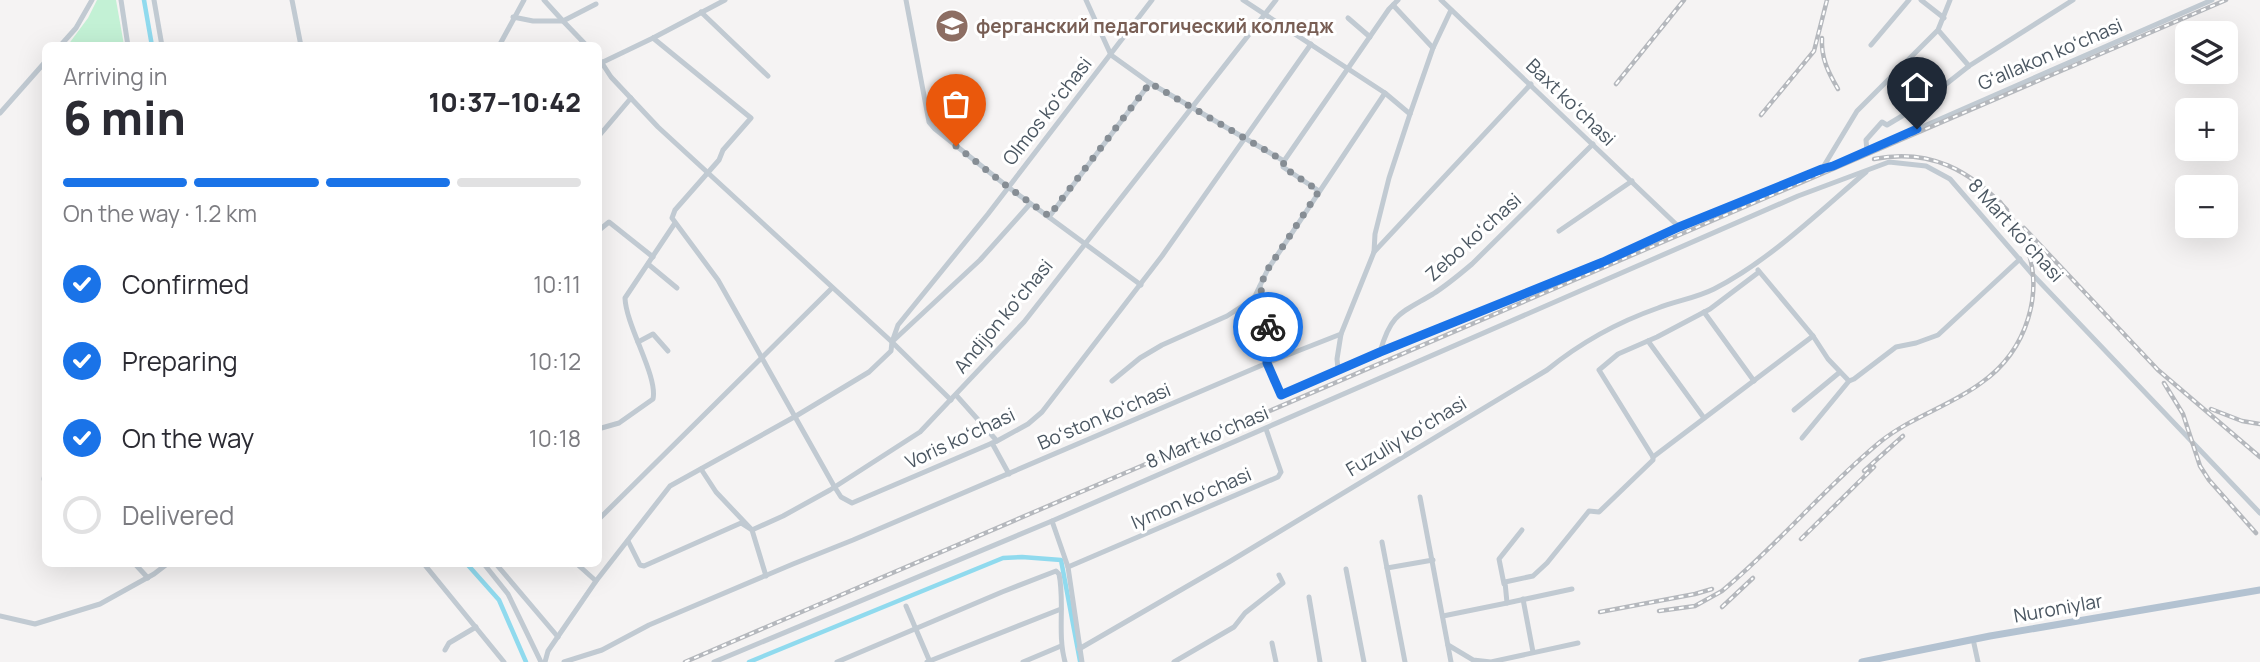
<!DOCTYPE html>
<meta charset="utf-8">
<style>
:root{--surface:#fff;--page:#f2f2f3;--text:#2b2b33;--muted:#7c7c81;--line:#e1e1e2;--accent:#1a73e8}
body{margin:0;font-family:Manrope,sans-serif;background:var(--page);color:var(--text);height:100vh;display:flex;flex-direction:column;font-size:26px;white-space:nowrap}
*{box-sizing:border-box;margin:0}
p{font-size:23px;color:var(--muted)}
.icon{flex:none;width:38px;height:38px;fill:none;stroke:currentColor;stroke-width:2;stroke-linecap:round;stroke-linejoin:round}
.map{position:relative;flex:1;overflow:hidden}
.details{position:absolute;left:42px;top:42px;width:560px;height:525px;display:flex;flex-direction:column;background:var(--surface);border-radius:10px;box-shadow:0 7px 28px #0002}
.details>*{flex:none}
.tools{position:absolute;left:2175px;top:21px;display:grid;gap:14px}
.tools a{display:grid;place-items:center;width:63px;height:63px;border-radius:10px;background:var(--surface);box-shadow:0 7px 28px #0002;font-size:35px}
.pin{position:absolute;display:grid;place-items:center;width:60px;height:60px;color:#fff;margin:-72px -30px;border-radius:50% 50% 50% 0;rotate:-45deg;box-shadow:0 0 7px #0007}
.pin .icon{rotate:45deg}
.courier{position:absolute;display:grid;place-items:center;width:70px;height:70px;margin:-35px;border:5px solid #1a73e8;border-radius:50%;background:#fff;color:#222;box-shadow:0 2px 9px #0007}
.headline em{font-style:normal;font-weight:800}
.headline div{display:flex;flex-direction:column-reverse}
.headline{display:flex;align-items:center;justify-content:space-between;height:119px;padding:0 21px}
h1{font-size:46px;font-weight:800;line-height:52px}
.bar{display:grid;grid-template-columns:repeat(4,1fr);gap:10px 7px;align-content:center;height:84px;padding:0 21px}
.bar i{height:9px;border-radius:5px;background:var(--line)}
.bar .on{background:var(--accent)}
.bar p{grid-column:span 4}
ol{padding:0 21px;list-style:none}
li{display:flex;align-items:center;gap:21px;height:77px}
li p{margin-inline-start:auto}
li .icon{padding:7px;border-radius:50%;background:var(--accent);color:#fff;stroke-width:4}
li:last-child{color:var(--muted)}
li i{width:38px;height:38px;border:4px solid var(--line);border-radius:50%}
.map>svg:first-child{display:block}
.green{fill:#c3f1d5}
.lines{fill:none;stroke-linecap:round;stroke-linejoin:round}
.canal{stroke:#90daee;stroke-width:4.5}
.minor{stroke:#c1cad2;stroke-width:5}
.major{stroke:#b3c2d1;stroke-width:7}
.rail-casing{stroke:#b5b8bd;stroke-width:4.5}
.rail{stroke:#fff;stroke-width:2;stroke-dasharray:5;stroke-linecap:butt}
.done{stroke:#868d94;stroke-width:7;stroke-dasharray:0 12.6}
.route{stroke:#1a73e8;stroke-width:9}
.labels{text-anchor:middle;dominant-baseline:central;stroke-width:6;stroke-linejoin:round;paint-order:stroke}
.education-label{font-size:19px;font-weight:bold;fill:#785e54;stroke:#fff;text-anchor:start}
.street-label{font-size:19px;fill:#4a5661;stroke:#fff}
</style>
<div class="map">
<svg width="2260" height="662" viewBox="0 0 2260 662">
<rect width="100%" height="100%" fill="#f5f3f3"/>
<!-- green -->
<polygon class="green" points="97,0 116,0 124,45 68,45 88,18"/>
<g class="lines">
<!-- canal -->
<g class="canal">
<polyline points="144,0 152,46"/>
<polyline points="467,564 499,600 526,662"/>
<polyline points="749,662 1003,558 1022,557 1061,560 1080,661"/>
</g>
<!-- minor -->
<g class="minor">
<polyline points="121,0 128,46"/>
<polyline points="154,0 162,46"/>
<polyline points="292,0 301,46"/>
<polyline points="544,0 563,21 596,4"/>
<polyline points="906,0 929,122 935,129 1008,187 1141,285"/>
<polyline points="1086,0 1111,55 1150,83 1284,161 1389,9 1398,0"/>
<polyline points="1243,0 1385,93 1410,114"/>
<polyline points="1441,0 1679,227"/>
<polyline points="1921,0 1944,18"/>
<polyline points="1393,5 1433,48"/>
<polyline points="701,12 768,76"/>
<polyline points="513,17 533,21 563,21 587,46"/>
<polyline points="1348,18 1370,37"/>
<polyline points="1938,30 1969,66"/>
<polyline points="653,38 751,118 723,150 719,160 675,210 672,218 718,280 834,486 841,497 852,503 997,441 1028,424 1042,412 1162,256 1311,44"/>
<polyline points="1871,45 1909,0"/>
<polyline points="60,46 76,28 92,0"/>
<polyline points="499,46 524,0"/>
<polyline points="598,57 611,77 658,127 892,342 951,400"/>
<polyline points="603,62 653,38 725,0"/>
<polyline points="0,113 46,61"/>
<polyline points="598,137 631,98"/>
<polyline points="1867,151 1866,140 1882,122 1887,125 1917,107 1969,66 2073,0"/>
<polyline points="1284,161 1283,167 1319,191"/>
<polyline points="1822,169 1857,111 1938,30 1950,0"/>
<polyline points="1049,217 1150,83"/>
<polyline points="598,231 609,222 653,257"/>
<polyline points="1559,231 1632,181"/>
<polyline points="1374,252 1531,84"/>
<polyline points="648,264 677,288"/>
<polyline points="1758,270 1813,336 1828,359 1849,381"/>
<polyline points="1759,272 1710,309 1657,337 1618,354 1599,370 1653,457 1813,336"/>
<polyline points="1260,286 1267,326 1267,363 1281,395 1822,169 1833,166 2212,0"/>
<polyline points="1704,312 1754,381"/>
<polyline points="894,340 980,260 1030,204"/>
<polyline points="1648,341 1704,418"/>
<polyline points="638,342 653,334 668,351"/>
<path d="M1380 352C1391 313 1401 313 1433 294 1447 285 1459 275 1472 264L1593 144"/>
<polyline points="1338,369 1337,359 1341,334"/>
<polyline points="1112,381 1140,358 1162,345 1227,316 1250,301 1255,296 1268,269 1385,93"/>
<polyline points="956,395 997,441"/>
<polyline points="1794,410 1840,372"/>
<path d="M598 429 619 423 653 399C658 376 626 326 625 298L675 223"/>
<polyline points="1802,438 1849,381 1854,379 1896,347 1916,343 1938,335 2020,259"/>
<polyline points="992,443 1009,474"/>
<polyline points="46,468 44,479 46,486"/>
<polyline points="701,469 716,492 752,530 783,516 830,490 920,432 1024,322 1276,0"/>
<polyline points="1420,497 1451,662"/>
<polyline points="598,520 832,288"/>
<polyline points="1052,521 1068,567 1082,662"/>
<polyline points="628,541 640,565 644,566 741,523 752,530 766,576"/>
<polyline points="1382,542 1405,662"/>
<polyline points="135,564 148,578"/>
<polyline points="424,564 504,662"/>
<polyline points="484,564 508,594 541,662"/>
<polyline points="496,564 558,637"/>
<polyline points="577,564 596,581"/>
<polyline points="1068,567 1278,477 1281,472 1266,429"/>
<polyline points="1387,568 1433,560"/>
<polyline points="1346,569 1364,662"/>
<polyline points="1504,584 1499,559 1522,530"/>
<polyline points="1309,597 1320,662"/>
<polyline points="1523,599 1533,652"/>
<polyline points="1507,603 1572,589"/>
<polyline points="906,606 930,662"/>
<polyline points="0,616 35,624 100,604 154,574 167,564"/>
<polyline points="1443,616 1507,603 1505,582 1533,576 1547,563 1589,511 1599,512 1653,460 1653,457"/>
<polyline points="1973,639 1978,662"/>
<polyline points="1272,643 1276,662"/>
<polyline points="1448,645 1473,660 1491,662 1578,643"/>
<path d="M1079 649 1229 562 1547 370C1580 343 1618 322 1658 308 1676 301 1696 298 1714 289 1769 261 1819 212 1866 172"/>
<polyline points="445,650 449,643 476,627"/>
<polyline points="545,662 548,651 596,581 670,486 796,416 869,372 891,351 892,342 898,325 988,214 1152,0"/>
<polyline points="564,662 602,650 649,625 793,564 853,540 1267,363 1341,334 1374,252 1375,234 1389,178 1410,114 1433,48 1451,10"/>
<polyline points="714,662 1052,521 1798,196 1889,162 1926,166 1950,179 2033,275 2260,513"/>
<path d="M837 662 1002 592 1056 571 1059 574C1065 603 1057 633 1065 662"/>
<polyline points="927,662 1061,609"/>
<polyline points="1023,662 1061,646"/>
<polyline points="1174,662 1234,627 1245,613 1283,583 1279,575"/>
</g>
<!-- major -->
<polyline class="major" points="1862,662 1990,636 2260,590"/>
<defs>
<g id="rail">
<path d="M1822 38C1821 58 1828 72 1838 89"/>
<polyline points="1616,84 1684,0"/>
<polyline points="1761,115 1814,51 1827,0"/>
<path d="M1874 159C1930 148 1970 170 2007 210"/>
<polyline points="2024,228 2158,370 2260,457"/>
<polyline points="2164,383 2183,414 2200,466 2209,480 2256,533"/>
<polyline points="2211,409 2242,421 2260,424"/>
<polyline points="1864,471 1903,436"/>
<polyline points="1801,539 1874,467"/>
<polyline points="1722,607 1753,578"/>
<path d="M1659 611 1695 606 1722 591C1778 545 1824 488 1880 442 1911 417 1950 406 1981 383 2027 351 2047 290 2023 238 2018 225 2008 214 2000 202"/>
<polyline points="1600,612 1695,594 1712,589"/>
<polyline points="685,662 2226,0"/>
</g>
</defs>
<!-- rail casing -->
<use href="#rail" class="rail-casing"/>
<!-- rail -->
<use href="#rail" class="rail"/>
</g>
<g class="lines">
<!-- done -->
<polyline class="done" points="956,146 1008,187 1049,216 1150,83 1284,161 1283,167 1319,191 1268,269 1260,286 1266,309 1268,327"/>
<!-- route -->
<polyline class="route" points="1268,327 1267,363 1281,395 1380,352 1603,262 1679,227 1822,169 1833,166 1917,129"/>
</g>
<!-- icons -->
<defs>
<symbol id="university-disc" viewBox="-11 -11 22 22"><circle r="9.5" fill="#8d6e63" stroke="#fff"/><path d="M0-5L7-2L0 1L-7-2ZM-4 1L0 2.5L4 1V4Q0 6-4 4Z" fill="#fff"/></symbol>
</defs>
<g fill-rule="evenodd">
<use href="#university-disc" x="933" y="7" width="38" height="38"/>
</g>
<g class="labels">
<!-- education labels -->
<g class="education-label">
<text x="976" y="26">ферганский педагогический колледж</text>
</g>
<!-- street labels -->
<g class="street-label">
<text transform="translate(2050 54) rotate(-23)">Gʻallakon koʻchasi</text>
<text transform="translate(1571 102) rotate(44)">Baxt koʻchasi</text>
<text transform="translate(1047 111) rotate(-52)">Olmos koʻchasi</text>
<text transform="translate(2016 230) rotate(48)">8 Mart koʻchasi</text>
<text transform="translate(1473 237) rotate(-42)">Zebo koʻchasi</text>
<text transform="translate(1003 316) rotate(-50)">Andijon koʻchasi</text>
<text transform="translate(1104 416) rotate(-23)">Boʻston koʻchasi</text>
<text transform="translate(1406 436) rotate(-31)">Fuzuliy koʻchasi</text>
<text transform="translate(1207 437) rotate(-23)">8 Mart koʻchasi</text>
<text transform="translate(960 438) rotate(-25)">Voris koʻchasi</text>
<text transform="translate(1191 498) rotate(-23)">Iymon koʻchasi</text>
<text transform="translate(2058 608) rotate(-10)">Nuroniylar</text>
</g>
</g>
</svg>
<div class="tools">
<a><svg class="icon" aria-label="layers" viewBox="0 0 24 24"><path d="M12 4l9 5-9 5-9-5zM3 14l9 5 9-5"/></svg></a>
<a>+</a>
<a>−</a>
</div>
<div class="pin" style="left:956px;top:146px;background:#ea580c"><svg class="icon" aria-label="bag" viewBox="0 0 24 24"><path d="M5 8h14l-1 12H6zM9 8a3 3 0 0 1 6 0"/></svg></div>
<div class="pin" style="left:1917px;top:129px;background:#1f2937"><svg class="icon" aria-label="home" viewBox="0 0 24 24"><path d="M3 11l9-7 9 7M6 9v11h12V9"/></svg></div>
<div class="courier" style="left:1268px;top:327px"><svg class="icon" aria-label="bike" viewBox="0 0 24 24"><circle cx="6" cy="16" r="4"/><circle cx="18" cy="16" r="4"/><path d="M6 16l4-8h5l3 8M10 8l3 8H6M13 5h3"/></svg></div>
<section class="details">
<div class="headline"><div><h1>6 min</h1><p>Arriving in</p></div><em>10:37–10:42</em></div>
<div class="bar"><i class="on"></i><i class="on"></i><i class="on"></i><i></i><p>On the way · 1.2 km</p></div>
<ol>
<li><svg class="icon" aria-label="check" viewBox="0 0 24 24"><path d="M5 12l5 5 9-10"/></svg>Confirmed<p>10:11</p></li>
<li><svg class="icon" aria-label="check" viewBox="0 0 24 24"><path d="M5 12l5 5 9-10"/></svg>Preparing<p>10:12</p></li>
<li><svg class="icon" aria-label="check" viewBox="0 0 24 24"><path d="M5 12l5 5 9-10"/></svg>On the way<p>10:18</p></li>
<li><i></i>Delivered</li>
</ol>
</section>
</div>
